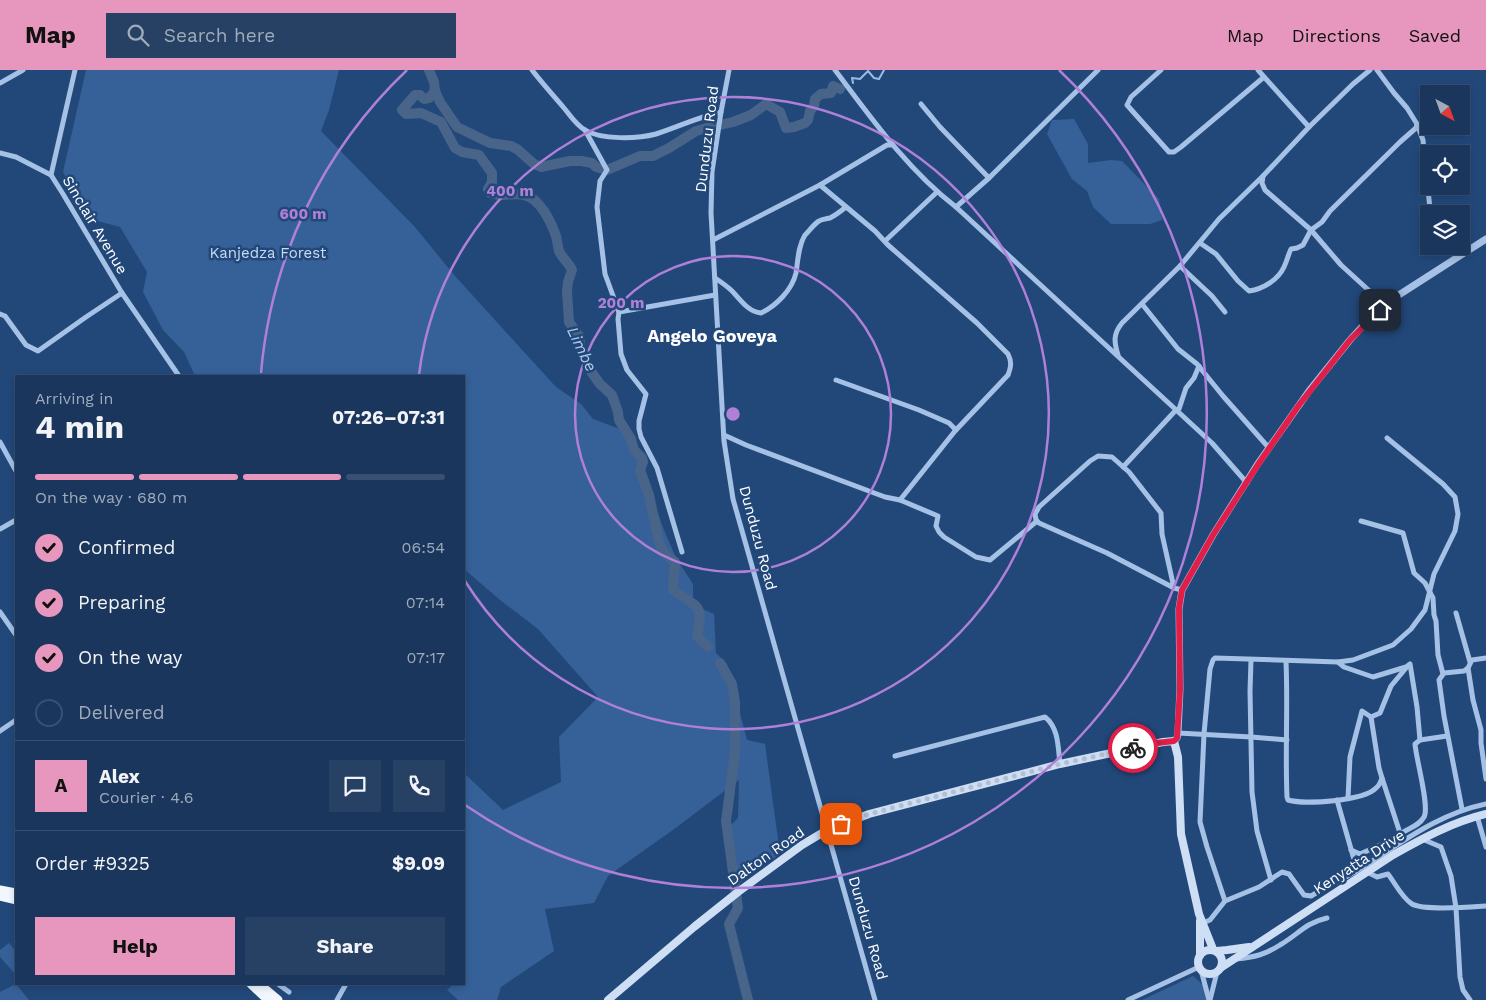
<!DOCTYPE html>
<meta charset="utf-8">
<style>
:root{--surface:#1a365c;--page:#274165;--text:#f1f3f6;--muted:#9fabbb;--line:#385072;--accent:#e797bd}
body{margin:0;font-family:"Work Sans",sans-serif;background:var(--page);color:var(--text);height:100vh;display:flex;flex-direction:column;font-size:19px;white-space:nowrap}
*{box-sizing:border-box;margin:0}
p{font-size:16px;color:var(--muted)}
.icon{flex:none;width:28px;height:28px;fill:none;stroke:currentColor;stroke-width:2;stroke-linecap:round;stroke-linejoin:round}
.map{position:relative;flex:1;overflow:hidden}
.panel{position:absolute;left:15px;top:305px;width:450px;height:610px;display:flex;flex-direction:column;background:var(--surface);border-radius:0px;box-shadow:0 2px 8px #0003,0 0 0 1px var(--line)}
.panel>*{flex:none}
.needle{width:32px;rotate:139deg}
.fabs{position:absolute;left:1420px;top:15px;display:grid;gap:10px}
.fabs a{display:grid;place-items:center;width:50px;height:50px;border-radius:0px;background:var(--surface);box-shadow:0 2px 8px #0003,0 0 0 1px var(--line);font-size:25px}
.pin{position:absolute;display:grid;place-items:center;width:42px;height:42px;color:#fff;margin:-21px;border-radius:10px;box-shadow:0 2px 8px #0006}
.courier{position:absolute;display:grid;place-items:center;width:50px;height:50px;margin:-25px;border:4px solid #e11d48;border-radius:50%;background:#fff;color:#222;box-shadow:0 1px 6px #0007}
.head em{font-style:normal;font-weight:700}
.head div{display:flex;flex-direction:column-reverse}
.head{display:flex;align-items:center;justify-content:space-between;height:85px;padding:0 20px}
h1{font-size:32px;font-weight:700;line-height:38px}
.bar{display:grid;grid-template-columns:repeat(4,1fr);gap:8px 5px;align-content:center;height:60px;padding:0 20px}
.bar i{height:6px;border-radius:4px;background:var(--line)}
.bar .current{background:var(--accent)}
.bar p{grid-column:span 4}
.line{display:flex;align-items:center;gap:12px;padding:0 20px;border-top:1px solid var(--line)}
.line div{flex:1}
.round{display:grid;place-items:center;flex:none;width:52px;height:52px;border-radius:0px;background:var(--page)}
ol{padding:0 20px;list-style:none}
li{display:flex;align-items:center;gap:15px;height:55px}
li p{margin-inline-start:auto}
li .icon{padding:5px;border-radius:50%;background:var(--accent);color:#111;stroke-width:4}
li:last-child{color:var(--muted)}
li i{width:28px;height:28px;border:2px solid var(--line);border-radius:50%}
.cta{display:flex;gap:10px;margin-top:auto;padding:10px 20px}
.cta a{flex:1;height:58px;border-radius:0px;background:var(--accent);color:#111;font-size:20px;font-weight:700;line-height:58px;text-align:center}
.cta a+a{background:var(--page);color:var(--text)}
header{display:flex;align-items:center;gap:30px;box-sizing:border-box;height:70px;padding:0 25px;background:var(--accent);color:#111}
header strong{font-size:24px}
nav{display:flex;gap:28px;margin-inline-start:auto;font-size:18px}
.search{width:350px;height:45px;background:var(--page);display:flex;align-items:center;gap:12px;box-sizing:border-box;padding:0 18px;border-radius:0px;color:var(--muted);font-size:19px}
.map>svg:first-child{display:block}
.green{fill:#356198}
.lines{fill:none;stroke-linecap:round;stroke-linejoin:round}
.stream{stroke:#99bce6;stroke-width:2}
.river{stroke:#486489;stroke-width:10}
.minor{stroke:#a5c1e5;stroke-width:5}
.tertiary{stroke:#a5c1e5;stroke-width:7}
.secondary{stroke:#cedef4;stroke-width:8}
.trunk{stroke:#f2f6fe;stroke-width:9}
.done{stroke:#b2bfd0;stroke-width:5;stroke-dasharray:0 9}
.route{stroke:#e11d48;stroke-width:6}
.ring{fill:none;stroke:#b080d9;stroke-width:2.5}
.labels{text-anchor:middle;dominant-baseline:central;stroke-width:5;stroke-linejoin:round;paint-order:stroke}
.street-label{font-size:15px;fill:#fff;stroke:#22487a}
.park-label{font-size:15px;fill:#c8dbf4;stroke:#22487a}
.water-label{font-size:16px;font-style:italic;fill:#b0cbed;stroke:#22487a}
.quarter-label{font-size:18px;font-weight:bold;fill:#fff;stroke:#22487a}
.centre{fill:#b080d9;stroke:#22487a;stroke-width:2.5}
.ring-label{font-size:15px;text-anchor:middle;font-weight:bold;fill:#b080d9;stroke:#22487a;stroke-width:5;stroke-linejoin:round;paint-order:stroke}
</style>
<header>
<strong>Map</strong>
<div class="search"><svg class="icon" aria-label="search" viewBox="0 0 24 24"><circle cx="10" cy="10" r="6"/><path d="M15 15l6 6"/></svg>Search here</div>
<nav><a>Map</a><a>Directions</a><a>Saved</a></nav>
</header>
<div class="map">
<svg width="1486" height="930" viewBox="0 0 1486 930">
<rect width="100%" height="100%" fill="#22487a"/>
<!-- green -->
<g class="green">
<polygon points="86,0 339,0 329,40 321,61 414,156 455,206 556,317 581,334 593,349 631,363 653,430 664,460 676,488 693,514 693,535 714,544 716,583 727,594 747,670 765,674 780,784 730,820 724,762 738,748 739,710 677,757 608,806 594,833 545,839 554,881 501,917 497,930 458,930 447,920 454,914 464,914 464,703 503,740 561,712 559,667 598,627 538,559 500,530 464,499 464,306 195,306 184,282 163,260 143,222 147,202 120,157 90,149 63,102"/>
<polygon points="1074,49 1088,74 1088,93 1111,90 1122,91 1159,129 1162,150 1150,154 1111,154 1093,137 1087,121 1072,109 1047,64 1052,50"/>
<polygon points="9,873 16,881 16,905 0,887 0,880"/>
<polygon points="1193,906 1203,915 1207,930 1142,930"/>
<polygon points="16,914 29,930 0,930 0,922"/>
</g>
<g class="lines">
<!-- stream -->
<polyline class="stream" points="853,13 852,8 860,9 868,1 874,8 879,9 884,0"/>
<!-- river -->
<g class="river">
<path d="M429 0 434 12 435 21 429 28 424 29 420 25H415L402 40 406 44 421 43 441 52 455 78 462 82 479 85 492 103V112L488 119 490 123C502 128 512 122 524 125 540 128 551 152 556 166 557 171 558 176 559 181 562 188 569 193 572 200L568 212 567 221 569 252 579 266 581 281 592 303 600 314 612 325 618 342 619 350 631 369 634 380 642 388 643 392 640 400 649 425 659 472 664 483 675 492 673 520C697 538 705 533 697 566L708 577"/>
<polyline points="435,21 440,32 457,57 490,73 511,76 517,79 534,94 541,97 570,91 581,91 592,93 596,97 607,100 640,86 653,86 669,78 696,61 710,57"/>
<polyline points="720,55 733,52 751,45 766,34 780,42 786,58 794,57 805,53 808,50 810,41 814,36 815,29 821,24 831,23 833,16 840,19"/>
<polyline points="720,593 732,614 735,632 735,682 726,751 738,838 729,854 748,930"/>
</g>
<!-- minor -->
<g class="minor">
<polyline points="75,0 51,105 63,124 122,223 179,306"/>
<path d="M532 0C542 13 553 25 564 38 570 45 576 55 585 60 601 70 637 69 656 64 678 57 698 47 721 42"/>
<polyline points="729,0 721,42 712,102 711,143 724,371 733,429 875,930"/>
<path d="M835 0C872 49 907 99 956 137L1212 373 1247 413"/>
<polyline points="1161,0 1131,27 1127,35 1169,82 1174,82 1181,77 1264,7"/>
<polyline points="0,13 23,0"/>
<polyline points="921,34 940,57 989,108"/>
<polyline points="1417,54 1423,70 1430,139 1433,144"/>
<polyline points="1309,57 1353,14 1370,0"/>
<polyline points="585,60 607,100 600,111 597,137 605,204 619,242 618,249 621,284 627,300 646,324 639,351 639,359 641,367 657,398 682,482"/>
<polyline points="0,83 16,87 51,105"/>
<polyline points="1263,106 1262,113 1265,120 1311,160 1341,195 1375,226 1391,230"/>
<polyline points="956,137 989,108 1098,0"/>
<polyline points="713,170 820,115 887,75 891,75"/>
<polyline points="885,171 937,122"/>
<path d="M1200 173 1216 184 1238 211 1249 221C1263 219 1278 210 1284 197 1287 191 1288 185 1291 179L1297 178 1303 175 1311 160 1322 152 1330 141 1400 72 1416 58 1417 54 1407 38 1394 23 1377 0"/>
<polyline points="1452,176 1458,187"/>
<polyline points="1180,196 1212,226 1225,242"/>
<path d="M715 208C721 212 727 216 732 221 740 229 748 242 761 243 776 236 792 220 796 203 798 191 798 176 805 165 809 161 814 154 819 151 822 149 826 149 830 148 836 145 841 141 846 137"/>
<polyline points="1142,234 1178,279 1197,294 1223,326 1269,378"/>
<polyline points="619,242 715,225"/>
<polyline points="0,244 5,246 26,275 38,281 86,247 122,223"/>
<path d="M1118 285C1114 272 1113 264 1122 253L1180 196 1219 149 1263 106 1309 57 1258 0"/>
<polyline points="836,310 919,340 949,353 956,360"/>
<path d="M724 365 746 375 885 427 900 430 955 361 1008 305C1011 297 1012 292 1008 284L977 253 888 175 875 161 820 115"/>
<polyline points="0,372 16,401"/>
<polyline points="1123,397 1176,340 1179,339 1186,318 1194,308 1199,296"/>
<polyline points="900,430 938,446 936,456 939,462 944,467 976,487 990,490 1037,451"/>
<polyline points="1361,451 1403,463 1414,503 1425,513 1433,528 1434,545 1436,551 1438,585 1443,604"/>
<polyline points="0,459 16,450"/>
<polyline points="1174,518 1162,464 1161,443 1129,402 1112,387 1098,386 1090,391 1039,437 1035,444 1036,450 1039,453 1107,483 1174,518 1182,520"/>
<polyline points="0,542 16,565"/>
<polyline points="1456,543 1470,592"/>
<polyline points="1486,588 1472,590 1468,598 1473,630 1481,660 1481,673 1486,709"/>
<polyline points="1251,590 1250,621 1252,722 1257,761 1271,810"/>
<path d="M1286 591C1288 637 1285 682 1287 727L1288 730C1304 735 1364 731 1376 718 1379 716 1381 711 1382 708L1379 698 1371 647"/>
<polyline points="1338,592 1353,590 1393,575 1411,559 1425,540 1434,504 1455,461 1458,444 1455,427 1443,414 1387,368"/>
<polyline points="1371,647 1380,643 1391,616 1406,598"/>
<polyline points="0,661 16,650"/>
<polyline points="1178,663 1251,667 1287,670"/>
<path d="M895 686 1045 647C1059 658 1058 678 1060 694"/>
<polyline points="1382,708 1400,763"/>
<polyline points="1348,728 1350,687 1362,641 1371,647"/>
<polyline points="1337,730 1357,800"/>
<polyline points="1462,739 1444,646 1439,610 1444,603 1464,601 1468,598"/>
<polyline points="1477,746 1486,777"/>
<polyline points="1422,769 1441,777 1451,806 1456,838 1460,907 1463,920 1470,930"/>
<path d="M1351 780 1360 784 1396 768C1403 759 1418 758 1424 747 1430 737 1416 689 1415 674L1420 670 1447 666"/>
<path d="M1367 802 1377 807 1388 804C1395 813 1402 828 1412 834 1424 841 1471 837 1486 836"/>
<polyline points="1225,831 1207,777 1200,752 1204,664 1210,599 1213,590 1215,588 1338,592 1344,597 1373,607 1406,597 1410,594 1417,637 1420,670"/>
<path d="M1203 853 1210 850 1225 831 1259 817 1282 802 1289 804 1304 825 1311 826C1326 817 1343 809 1358 800 1400 774 1437 744 1486 734"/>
<path d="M1236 889C1255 887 1264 885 1280 875 1299 864 1305 853 1327 848"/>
<polyline points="1201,900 1209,930"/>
<polyline points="278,914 289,922"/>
<polyline points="337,930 346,914"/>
<polyline points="1128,930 1199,897"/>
<polyline points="1210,930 1217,902"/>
</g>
<!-- tertiary -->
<polyline class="tertiary" points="1174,671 1177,668 1178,663 1180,619 1179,539 1182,520 1213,465 1257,395 1309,321 1350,270 1368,250 1391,230 1486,169"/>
<!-- secondary -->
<g class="secondary">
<circle cx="1210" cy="892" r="12"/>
<polyline points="1217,881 1227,880 1249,877"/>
<polyline points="1200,885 1200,851"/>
<path d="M1222 897 1393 785C1423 768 1453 752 1486 744"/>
<polyline points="608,930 694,857 738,822 802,775 827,760 869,744 1060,694 1163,672 1174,671 1178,687 1181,764 1199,844 1213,879"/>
</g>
<!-- trunk -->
<g class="trunk">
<polyline points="0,820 16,823"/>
<polyline points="0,826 16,830"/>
<polyline points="251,914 268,930"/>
<polyline points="259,914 278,930"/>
</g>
</g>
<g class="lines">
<!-- done -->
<polyline class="done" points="841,754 869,744 1060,694 1133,678"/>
<!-- route -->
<polyline class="route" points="1133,678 1148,674 1174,671 1177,668 1180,619 1179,538 1182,520 1213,465 1257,396 1299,335 1350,270 1380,240"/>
</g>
<!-- distance rings -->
<g class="ring">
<circle cx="733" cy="344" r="158"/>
<path d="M419 305A316 316 0 1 1 465 511"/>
<path d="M261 303A474 474 0 0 1 407 0M1059 0A474 474 0 0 1 465 735"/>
</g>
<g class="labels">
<!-- street labels -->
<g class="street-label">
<text transform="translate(707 69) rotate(-83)">Dunduzu Road</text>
<text transform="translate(95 155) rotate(59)">Sinclair Avenue</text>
<text transform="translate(758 468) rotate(75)">Dunduzu Road</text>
<text transform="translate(766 786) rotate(-35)">Dalton Road</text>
<text transform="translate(1359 792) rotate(-33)">Kenyatta Drive</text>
<text transform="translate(868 858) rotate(74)">Dunduzu Road</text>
</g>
<!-- park labels -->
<g class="park-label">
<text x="268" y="183">Kanjedza Forest</text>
</g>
<!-- water labels -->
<g class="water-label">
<text transform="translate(582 279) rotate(64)">Limbe</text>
</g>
<!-- quarter labels -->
<g class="quarter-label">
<text x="712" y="265">Angelo Goveya</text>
</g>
</g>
<circle cx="733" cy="344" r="8" class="centre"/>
<g class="ring-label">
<text x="510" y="126">400 m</text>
<text x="303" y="149">600 m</text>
<text x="621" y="238">200 m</text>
</g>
</svg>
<div class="fabs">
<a><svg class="needle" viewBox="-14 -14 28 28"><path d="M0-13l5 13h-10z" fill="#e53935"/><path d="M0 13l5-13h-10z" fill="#9fabbb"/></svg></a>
<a><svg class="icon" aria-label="locate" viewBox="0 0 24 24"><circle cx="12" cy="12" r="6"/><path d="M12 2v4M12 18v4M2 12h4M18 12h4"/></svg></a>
<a><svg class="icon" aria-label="layers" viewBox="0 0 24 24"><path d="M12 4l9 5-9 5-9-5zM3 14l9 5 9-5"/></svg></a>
</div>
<div class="pin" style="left:841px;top:754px;background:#ea580c"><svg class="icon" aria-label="bag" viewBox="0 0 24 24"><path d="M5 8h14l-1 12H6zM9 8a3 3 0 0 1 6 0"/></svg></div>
<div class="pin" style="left:1380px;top:240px;background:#1f2937"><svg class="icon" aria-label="home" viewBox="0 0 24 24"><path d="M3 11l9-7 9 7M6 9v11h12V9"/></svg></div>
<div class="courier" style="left:1133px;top:678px"><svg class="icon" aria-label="bike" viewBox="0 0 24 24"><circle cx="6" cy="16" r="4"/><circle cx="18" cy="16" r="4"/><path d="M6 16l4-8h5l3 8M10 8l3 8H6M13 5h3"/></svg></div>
<section class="panel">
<div class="head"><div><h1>4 min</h1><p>Arriving in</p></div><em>07:26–07:31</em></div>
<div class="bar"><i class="current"></i><i class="current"></i><i class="current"></i><i></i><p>On the way · 680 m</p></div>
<ol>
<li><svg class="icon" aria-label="check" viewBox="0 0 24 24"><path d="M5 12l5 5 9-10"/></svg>Confirmed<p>06:54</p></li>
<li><svg class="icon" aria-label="check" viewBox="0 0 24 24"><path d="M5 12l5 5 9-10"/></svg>Preparing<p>07:14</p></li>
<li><svg class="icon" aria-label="check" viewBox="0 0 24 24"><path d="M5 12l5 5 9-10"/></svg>On the way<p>07:17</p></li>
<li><i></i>Delivered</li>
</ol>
<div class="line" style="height:90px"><b class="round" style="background:var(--accent);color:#111">A</b><div><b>Alex</b><p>Courier · 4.6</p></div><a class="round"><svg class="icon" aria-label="chat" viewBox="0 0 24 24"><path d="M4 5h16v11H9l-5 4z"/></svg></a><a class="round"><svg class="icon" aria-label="phone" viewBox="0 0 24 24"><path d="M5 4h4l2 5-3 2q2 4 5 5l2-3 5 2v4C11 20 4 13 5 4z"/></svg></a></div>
<div class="line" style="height:65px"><div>Order #9325</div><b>$9.09</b></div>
<div class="cta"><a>Help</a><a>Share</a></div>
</section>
</div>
